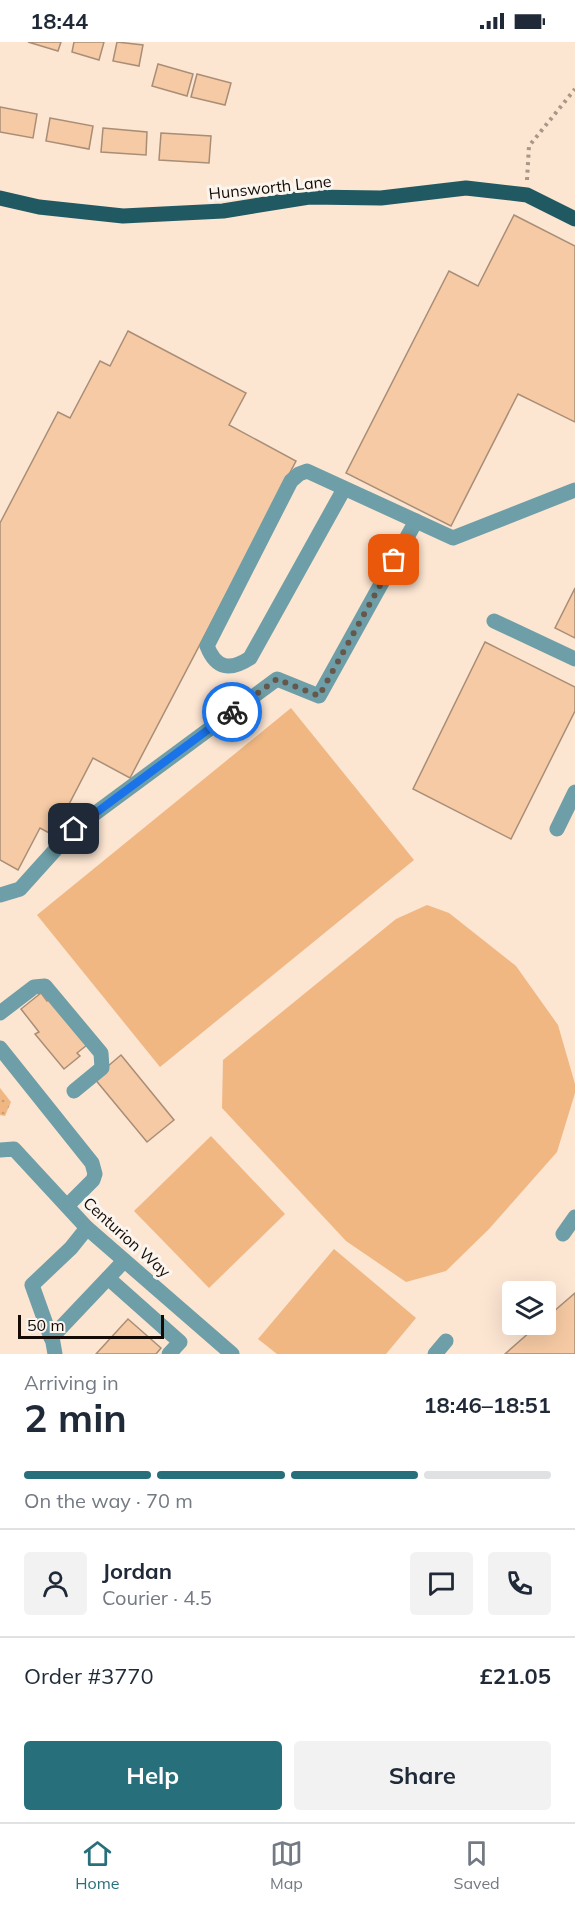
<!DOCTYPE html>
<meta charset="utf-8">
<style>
:root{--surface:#fff;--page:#f2f2f3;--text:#1f2937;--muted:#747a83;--line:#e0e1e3;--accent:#276f7b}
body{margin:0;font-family:Mulish,sans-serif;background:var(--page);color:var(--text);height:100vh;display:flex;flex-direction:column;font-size:22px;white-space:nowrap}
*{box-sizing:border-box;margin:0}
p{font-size:20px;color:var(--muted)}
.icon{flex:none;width:33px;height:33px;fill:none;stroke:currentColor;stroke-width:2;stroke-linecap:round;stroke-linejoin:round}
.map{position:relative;height:1312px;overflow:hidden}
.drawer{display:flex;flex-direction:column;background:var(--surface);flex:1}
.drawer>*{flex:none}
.fabs{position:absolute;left:502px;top:1239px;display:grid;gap:12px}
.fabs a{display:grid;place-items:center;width:54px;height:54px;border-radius:6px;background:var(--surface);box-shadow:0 6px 24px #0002;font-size:30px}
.scale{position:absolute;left:18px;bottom:15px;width:146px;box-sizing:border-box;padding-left:6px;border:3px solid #150b04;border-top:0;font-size:16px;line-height:21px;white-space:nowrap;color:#150b04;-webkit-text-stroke:4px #fbf5f0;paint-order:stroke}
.pin{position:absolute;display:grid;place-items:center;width:51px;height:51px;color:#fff;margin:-26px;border-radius:12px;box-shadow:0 3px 9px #0006}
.courier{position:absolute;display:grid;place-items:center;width:60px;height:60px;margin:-30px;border:4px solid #1a73e8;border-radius:50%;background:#fff;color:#222;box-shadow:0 2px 8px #0007}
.summary em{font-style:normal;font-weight:700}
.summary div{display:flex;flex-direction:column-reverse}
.summary{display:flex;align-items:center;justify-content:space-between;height:102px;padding:0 24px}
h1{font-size:39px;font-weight:700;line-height:45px}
.bar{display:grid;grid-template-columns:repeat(4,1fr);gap:9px 6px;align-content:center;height:72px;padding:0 24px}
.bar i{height:8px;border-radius:4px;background:var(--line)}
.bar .active{background:var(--accent)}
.bar p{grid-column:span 4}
.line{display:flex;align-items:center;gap:15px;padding:0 24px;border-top:2px solid var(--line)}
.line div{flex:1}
.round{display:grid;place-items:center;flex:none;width:63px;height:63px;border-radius:6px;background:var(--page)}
.action{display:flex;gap:12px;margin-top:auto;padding:12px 24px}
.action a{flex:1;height:69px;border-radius:6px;background:var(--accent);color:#fff;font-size:24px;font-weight:700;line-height:69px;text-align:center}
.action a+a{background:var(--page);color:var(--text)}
.status{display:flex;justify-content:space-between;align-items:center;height:42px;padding:0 30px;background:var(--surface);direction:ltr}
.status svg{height:16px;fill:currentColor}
.dock{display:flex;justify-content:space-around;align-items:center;height:84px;border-top:2px solid var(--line);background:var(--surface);font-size:16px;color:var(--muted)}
.dock a{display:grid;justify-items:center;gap:3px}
.dock .active{color:var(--accent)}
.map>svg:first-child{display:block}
.grass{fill:url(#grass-dots)}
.pitch{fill:#f0b783}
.building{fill:#f6caa4;stroke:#a98e77;stroke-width:1.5}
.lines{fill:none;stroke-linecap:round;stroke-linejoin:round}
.path{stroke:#a89687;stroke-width:4;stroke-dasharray:3 4.5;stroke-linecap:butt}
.minor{stroke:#6e9ea7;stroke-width:15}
.major{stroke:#205962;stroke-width:15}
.done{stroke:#66574c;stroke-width:6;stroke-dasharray:0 10.8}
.route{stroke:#1a73e8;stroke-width:8}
.labels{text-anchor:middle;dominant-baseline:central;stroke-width:6;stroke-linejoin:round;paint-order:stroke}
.street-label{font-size:16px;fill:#150b04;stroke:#fbf5f0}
</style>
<div class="status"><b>18:44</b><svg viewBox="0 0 49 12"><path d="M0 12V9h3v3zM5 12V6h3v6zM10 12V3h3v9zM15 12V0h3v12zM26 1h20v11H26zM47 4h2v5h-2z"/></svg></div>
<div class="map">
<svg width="575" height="1312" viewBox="0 0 575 1312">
<defs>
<pattern id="grass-dots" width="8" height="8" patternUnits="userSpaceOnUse" patternTransform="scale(1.5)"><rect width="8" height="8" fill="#f0b783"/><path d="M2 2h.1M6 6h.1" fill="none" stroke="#cd9c70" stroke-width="1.8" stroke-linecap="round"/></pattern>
</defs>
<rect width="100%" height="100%" fill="#fce5d1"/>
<!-- grass -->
<polygon class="grass" points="0,1046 11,1060 5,1074 0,1073"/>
<!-- pitch -->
<g class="pitch">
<polygon points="291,666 414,818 160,1025 37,873"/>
<polygon points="427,863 449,871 516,924 558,983 575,1042 575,1051 557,1110 489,1187 446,1229 406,1240 346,1199 222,1066 223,1018 396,877"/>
<polygon points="211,1094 285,1172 209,1246 134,1169"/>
<polygon points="334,1207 416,1276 386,1312 277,1312 258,1297"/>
</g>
<!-- building -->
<g class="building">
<polygon points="28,0 61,0 58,9"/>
<polygon points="74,0 104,0 99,18 72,10"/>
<polygon points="117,0 143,3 139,24 113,19"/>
<polygon points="158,22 193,32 187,54 152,44"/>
<polygon points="197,32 231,41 225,63 191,55"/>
<polygon points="0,65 37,72 33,96 0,90"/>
<polygon points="50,76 93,84 89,107 46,99"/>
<polygon points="103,86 147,90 146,113 101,110"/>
<polygon points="161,91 211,94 209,121 159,118"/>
<polygon points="514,173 575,204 575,380 518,352 451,484 346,431 449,229 478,244"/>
<polygon points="128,289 246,351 229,383 296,419 130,736 93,716 53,793 40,786 18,828 0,818 0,481 58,370 70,376 100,319 110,324"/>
<polygon points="575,546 575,596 555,586"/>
<polygon points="485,600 575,645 575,669 511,797 413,747"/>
<polygon points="41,951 47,959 50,957 87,1003 77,1011 80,1014 64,1027 35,992 39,990 21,967"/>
<polygon points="121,1013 174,1078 147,1100 94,1036"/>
<polygon points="575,1251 575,1312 505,1312 539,1282 546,1282 546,1276"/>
<polygon points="128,1277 161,1306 156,1312 96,1312"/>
</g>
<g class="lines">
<!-- path -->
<polyline class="path" points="527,138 529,104 575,47"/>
<!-- minor -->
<g class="minor">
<path d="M344 447 250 616C230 629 216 627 207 604L291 439 299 432 307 429 453 496 575 448"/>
<polyline points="494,579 575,617"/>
<polyline points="557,787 575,750"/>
<polyline points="0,853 20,847 74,787 277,637 319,654 416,479"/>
<polyline points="0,971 34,945 45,944 101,1011 102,1026 74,1049"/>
<polyline points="0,1006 92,1121 95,1132 93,1138 67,1164"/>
<polyline points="0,1108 14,1107 87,1186 232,1312"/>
<polyline points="87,1186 71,1206 32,1243 51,1296 124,1219"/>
<polyline points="563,1192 575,1175"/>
<polyline points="108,1236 180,1300 169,1312"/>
<polyline points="52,1295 55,1312"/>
<polyline points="435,1312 446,1299"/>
</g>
<!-- major -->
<polyline class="major" points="0,156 39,165 123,174 223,169 309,155 381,156 466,146 527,153 575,177"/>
</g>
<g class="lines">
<!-- done -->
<polyline class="done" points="232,670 277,637 319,654 394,518"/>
<!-- route -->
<polyline class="route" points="74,787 232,670"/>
</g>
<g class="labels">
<!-- street labels -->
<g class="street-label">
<text transform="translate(270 145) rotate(-6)">Hunsworth Lane</text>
<text transform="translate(127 1195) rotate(42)">Centurion Way</text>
</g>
</g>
</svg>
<div class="fabs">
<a><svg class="icon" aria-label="layers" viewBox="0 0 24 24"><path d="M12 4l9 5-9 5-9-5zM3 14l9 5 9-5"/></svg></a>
</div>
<div class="scale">50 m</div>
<div class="pin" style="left:394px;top:518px;background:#ea580c"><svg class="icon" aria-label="bag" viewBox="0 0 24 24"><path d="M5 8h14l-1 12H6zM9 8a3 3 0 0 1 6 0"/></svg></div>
<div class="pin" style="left:74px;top:787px;background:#1f2937"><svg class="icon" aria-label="home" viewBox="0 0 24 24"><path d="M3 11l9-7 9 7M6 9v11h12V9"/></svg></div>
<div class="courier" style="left:232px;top:670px"><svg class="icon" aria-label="bike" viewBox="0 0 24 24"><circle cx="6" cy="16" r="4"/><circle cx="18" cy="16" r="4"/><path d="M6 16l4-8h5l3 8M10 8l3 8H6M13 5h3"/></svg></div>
</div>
<section class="drawer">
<div class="summary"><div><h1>2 min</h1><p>Arriving in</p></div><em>18:46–18:51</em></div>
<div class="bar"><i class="active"></i><i class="active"></i><i class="active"></i><i></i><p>On the way · 70 m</p></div>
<div class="line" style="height:108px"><a class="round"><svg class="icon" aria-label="person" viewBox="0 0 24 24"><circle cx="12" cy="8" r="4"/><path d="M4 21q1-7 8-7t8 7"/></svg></a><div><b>Jordan</b><p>Courier · 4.5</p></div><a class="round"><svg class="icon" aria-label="chat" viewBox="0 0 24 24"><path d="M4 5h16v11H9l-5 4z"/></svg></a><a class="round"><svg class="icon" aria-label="phone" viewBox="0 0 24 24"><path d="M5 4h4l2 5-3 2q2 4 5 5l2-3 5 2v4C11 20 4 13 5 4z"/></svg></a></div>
<div class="line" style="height:78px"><div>Order #3770</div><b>£21.05</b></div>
<div class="action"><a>Help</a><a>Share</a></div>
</section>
<nav class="dock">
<a class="active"><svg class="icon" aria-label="home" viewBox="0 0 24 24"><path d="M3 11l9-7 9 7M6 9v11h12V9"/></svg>Home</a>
<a><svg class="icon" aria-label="map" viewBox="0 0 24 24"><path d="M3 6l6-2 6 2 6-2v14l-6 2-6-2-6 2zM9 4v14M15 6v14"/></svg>Map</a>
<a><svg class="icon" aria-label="saved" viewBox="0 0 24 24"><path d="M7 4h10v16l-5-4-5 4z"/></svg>Saved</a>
</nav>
